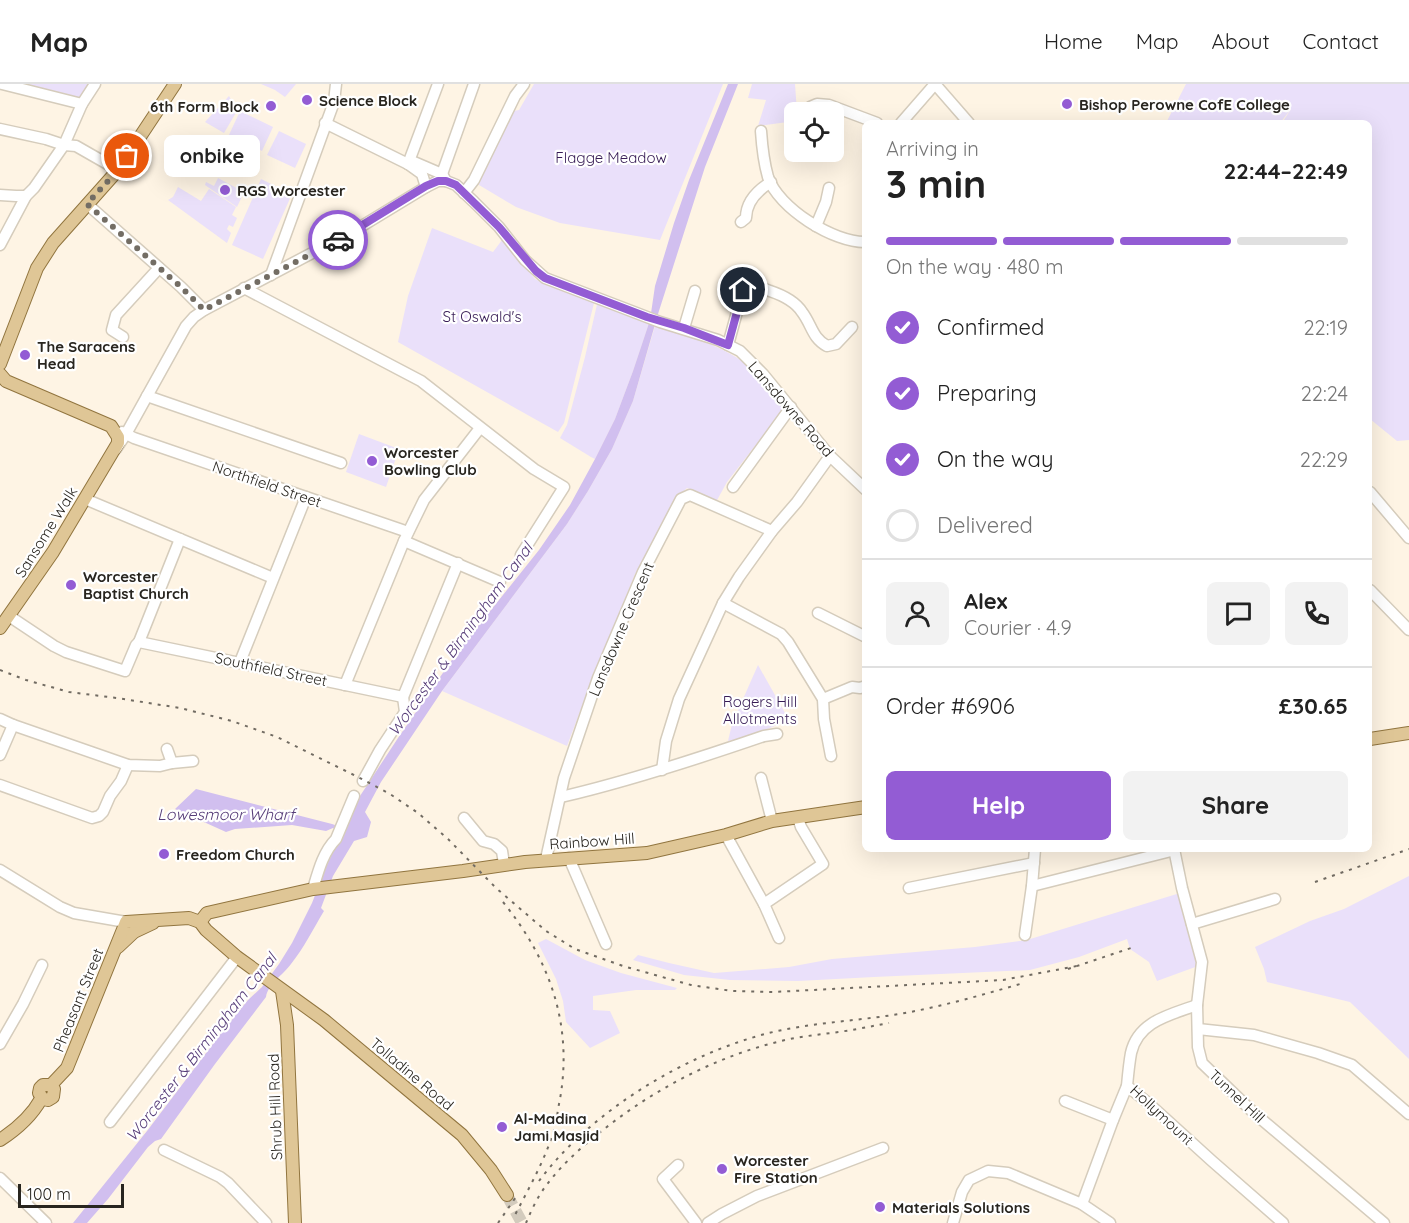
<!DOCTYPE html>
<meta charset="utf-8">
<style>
:root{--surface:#fff;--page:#f2f2f2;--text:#222;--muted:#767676;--line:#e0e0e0;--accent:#935cd4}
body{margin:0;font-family:Quicksand,sans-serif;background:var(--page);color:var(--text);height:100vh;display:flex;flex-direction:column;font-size:22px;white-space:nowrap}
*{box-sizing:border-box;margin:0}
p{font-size:20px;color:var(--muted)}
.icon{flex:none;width:33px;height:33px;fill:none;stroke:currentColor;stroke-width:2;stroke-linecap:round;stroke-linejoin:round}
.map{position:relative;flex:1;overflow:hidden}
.panel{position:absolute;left:862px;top:36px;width:510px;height:732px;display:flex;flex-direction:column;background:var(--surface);border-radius:9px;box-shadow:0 6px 24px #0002}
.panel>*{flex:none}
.controls{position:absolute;left:784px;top:18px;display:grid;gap:12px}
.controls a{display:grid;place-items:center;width:60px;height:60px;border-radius:9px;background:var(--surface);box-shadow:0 6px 24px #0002;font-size:30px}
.scale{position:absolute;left:18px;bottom:15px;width:106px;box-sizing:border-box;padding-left:6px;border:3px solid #28251f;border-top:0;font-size:16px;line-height:21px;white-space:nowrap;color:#28251f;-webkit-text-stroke:4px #fff;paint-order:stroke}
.pin{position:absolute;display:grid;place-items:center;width:51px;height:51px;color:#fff;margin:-26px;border:3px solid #fff;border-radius:50%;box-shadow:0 2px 6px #0007}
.courier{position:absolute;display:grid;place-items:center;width:60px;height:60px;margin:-30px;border:4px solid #935cd4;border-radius:50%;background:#fff;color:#222;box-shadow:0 2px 8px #0007}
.bubble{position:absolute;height:42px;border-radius:9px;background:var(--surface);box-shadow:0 6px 24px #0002;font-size:20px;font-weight:700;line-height:42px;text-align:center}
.head em{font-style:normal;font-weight:700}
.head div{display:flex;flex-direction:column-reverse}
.head{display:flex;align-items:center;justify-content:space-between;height:102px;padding:0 24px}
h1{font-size:39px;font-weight:700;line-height:45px}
.bar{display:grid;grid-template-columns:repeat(4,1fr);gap:9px 6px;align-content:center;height:72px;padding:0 24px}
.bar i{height:8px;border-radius:4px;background:var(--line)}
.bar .current{background:var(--accent)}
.bar p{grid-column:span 4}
.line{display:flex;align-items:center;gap:15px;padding:0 24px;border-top:2px solid var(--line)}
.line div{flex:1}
.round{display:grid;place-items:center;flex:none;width:63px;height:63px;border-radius:9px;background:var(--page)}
ol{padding:0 24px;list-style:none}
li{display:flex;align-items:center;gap:18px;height:66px}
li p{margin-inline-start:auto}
li .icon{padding:6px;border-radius:50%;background:var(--accent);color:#fff;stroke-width:4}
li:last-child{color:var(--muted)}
li i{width:33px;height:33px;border:3px solid var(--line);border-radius:50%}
.primary-button{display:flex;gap:12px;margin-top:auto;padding:12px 24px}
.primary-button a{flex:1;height:69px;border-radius:9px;background:var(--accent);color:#fff;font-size:24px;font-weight:700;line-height:69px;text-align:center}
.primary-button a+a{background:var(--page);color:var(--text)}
header{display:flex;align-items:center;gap:36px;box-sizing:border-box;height:84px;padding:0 30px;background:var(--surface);border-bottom:2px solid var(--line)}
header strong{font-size:28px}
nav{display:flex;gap:33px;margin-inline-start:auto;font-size:21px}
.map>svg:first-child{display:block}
.green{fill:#eae0fa}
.water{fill:#d1bfef}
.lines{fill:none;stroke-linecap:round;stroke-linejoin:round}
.major-tunnel{stroke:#d3cbbd;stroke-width:12;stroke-dasharray:12 6;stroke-linecap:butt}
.minor-casing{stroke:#d5ccbc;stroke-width:13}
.major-casing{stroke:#91753f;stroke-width:14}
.minor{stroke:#fff;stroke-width:10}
.major{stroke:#dfc696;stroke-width:12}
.rail{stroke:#716b62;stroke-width:2;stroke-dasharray:3 6;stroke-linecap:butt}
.done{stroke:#736d64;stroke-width:6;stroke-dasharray:0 10.8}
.route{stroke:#935cd4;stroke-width:8}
.poi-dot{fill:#935cd4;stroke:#fff;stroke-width:2}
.labels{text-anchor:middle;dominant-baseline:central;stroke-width:4.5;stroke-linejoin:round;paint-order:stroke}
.poi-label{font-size:15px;font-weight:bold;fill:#28251f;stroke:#fff;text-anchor:start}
.park-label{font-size:15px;fill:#371c55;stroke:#fff}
.street-label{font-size:15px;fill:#28251f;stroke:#fff}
.water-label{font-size:16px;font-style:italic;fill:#563c78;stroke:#fff}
</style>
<header>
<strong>Map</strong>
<nav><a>Home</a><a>Map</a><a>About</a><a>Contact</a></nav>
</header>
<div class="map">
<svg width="1409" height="1139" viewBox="0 0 1409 1139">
<rect width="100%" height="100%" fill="#fef4e4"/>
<!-- green -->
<g class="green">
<polygon points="11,0 92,0 81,18"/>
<polygon points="261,0 296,0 285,13 275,6"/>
<polygon points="534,0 723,0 660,156 560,139 516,123 479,101 481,93 514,27 519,26"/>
<polygon points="752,0 795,0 797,28 795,28 795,37 758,42 766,16 748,14"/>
<polygon points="1186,0 1409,0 1409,356 1397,357 1370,335 1370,39 1282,39 1291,25 1280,39 1166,39"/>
<polygon points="229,12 237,27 224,49 205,38"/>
<polygon points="240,27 273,43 262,67 229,51"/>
<polygon points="279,47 306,60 295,84 267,71"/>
<polygon points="218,94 244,108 237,123 205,101 206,98 214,102"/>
<polygon points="261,95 292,110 263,175 232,161"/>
<polygon points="178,103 201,117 209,105 236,123 232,131 237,134 233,143 229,141 227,145 231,149 227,159 168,116 173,113"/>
<polygon points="432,144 493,168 502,156 535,195 548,202 595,215 564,339 558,348 398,258 408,212"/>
<polygon points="598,216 650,236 633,287 615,335 595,375 591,373 560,354 567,341 585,273"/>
<path d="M655 242C688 253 725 261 752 285 764 297 774 312 784 325L727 398 716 418 687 404 677 413 635 490 590 601 567 662 442 607 567 440 588 407 612 365 633 317Z"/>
<polygon points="359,350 399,365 386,403 346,388"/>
<polygon points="758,581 789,636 746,654 728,657 732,640"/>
<polygon points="1409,792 1409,975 1350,918 1267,898 1264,885 1255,863 1310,837 1344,825"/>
<polygon points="1180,809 1198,882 1157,897 1149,878 1130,865 1127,855 1079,873 1030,886 874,893 798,897 730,896 684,891 633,876 638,871 669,879 714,889 789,883 832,875 975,863 1027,856"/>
<polygon points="546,855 585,876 621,889 677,904 675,906 636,906 593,912 593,926 610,927 620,949 590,964 566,938 563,917 556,895 538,859"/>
</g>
<!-- water -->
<path class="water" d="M728 0H738L705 83 658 230 633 317 612 365 588 407 567 440 442 607 381 698 365 728 371 738 367 753 354 757 333 792 321 824 324 827C313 845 304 864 291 880 283 891 268 900 266 913L215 980 161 1055 155 1057 148 1063 108 1115 87 1139H73L147 1047 222 948 248 916 262 903 279 880 292 859 312 819 327 781 342 748 333 744 326 747 292 741 235 745 226 748 175 725 196 705 332 740 344 744 360 712 398 654 458 567 539 466 570 421 595 375 615 335 633 287 650 236 655 202 674 139 689 96Z"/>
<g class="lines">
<!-- major-tunnel -->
<polyline class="major-tunnel" points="507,1111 522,1139"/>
<defs>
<g id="minor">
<polyline points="2,0 82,20 95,0"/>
<polyline points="935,0 969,39"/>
<polyline points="810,23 817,20 829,21 877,39"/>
<polyline points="325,39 408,80 422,90 426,103"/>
<polyline points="901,39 935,0"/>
<polyline points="0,45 46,55 64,61 76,62 118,86"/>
<path d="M761 47C762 62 764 79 768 93 778 124 834 159 866 158"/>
<polyline points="408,80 414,78 442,90 446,97 456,101 474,118 499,143 525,176 545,194 660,238 718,256 740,267 763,290 830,372 866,406"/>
<polyline points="408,80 438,0"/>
<polyline points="442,90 474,0"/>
<polyline points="464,109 474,96 515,12 524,0"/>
<polyline points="0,111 16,112 26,112"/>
<polyline points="87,120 181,203 204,226"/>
<path d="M741 138 746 134C746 118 758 106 771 98"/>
<polyline points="816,142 826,118 829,104"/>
<polyline points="0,161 26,112 34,104 64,61 82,20"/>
<polyline points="271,191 334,18 336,0"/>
<path d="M747 202C754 201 763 204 770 207 782 211 795 217 802 228 812 241 812 254 827 262L836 260 852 243"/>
<polyline points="244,204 421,297 534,385 564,403 521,471"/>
<polyline points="684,244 695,207"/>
<polyline points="123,253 112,246 116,231 159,184"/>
<polyline points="728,261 743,206 747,202 752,190"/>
<polyline points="147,312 341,379"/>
<polyline points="122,348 134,354 408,448"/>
<polyline points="116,365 126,350 186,242 194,233 204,226 352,148 426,103 438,97 446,97"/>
<polyline points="733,403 791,323"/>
<polyline points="1370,408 1409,454"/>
<polyline points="85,415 273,494"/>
<polyline points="404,457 500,498"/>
<polyline points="1370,506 1409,546"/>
<polyline points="723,519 781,550 788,558 823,615 824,635 831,672"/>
<polyline points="818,529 866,553"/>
<polyline points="9,532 54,562 66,568 125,587 136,561 139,558 180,455"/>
<polyline points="139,558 403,613"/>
<polyline points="240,578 306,413"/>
<polyline points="345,601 404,457 424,416 480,344"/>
<polyline points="403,613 458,479"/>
<polyline points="823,615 852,603 860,604 866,602"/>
<polyline points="0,635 13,641 0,671"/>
<polyline points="13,641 128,681 160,682 172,679 167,665"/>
<polyline points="172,679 193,677"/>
<polyline points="662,686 666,657 679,615 723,519 739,493 772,447 797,418 830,372"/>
<polyline points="761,694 772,737"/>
<polyline points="363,697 380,666 405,628 403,613"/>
<polyline points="0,701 92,734 99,732 103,728 110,712 121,697 128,681"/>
<path d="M561 713C630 697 697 675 764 652L777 650"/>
<polyline points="464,734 483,757 494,760 502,767 504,780"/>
<polyline points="726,751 764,820 779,854"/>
<polyline points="1174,765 1182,804 1202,878 1197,921 1198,963 1202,979 1254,1029 1384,1139"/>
<polyline points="569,774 606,860"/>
<polyline points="546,775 564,694 598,594 643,488 681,415 690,411 772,447"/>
<polyline points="0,786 60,823 74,829 126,838"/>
<polyline points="1032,802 1175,766"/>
<polyline points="909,804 1034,779"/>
<path d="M313 805C318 788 323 768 336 755L354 712"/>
<polyline points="764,820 823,780 801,743 798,734"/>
<polyline points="1192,840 1275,815"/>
<polyline points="1025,851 1032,802 1035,765"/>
<path d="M1197 921C1170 931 1138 937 1131 969 1129 980 1128 991 1127 1002L1147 1018 1212 1077 1283 1139"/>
<polyline points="1198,945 1254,951 1318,969 1352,981 1409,1030"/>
<polyline points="0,960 23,920 42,881"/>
<polyline points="1065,1017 1113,1036"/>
<polyline points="110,1038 237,873"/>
<polyline points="164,1066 220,1093 228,1099 266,1139"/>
<polyline points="678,1081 663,1095 696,1139"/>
<polyline points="0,1094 46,1139"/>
<polyline points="1082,1120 1113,1036 1127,1002"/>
<polyline points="708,1139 722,1130 757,1112 883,1064"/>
<polyline points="953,1139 962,1108 969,1096 988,1087 1008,1089 1082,1120 1110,1139"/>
</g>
<g id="major">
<polyline points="0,280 37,184 53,159 118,86 175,0"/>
<polyline points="0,290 6,297 111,342 118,353 118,359 53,468 0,544"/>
<polyline points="1370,655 1409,649"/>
<polyline points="200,838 207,829 313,805 463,787 525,778 647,769 726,751 772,737 866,723"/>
<polyline points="118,863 134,848 153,839"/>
<polyline points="282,907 287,941 295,1139"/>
<polyline points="51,1001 54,1005 53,1013 48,1016 43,1015 39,1009 40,1004 43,1001 51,1001 67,984 126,838 189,834 200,838 206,846 237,873 324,936 462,1051 491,1086 507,1111"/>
<path d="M0 1056C17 1045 31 1033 41 1015H43"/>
</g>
</defs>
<!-- minor casing -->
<use href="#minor" class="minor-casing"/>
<!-- major casing -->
<use href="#major" class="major-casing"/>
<!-- minor -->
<use href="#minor" class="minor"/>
<!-- major -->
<use href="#major" class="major"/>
<!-- rail -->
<g class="rail">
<polyline points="0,586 26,596 69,608 117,614 180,624 232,637 277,653 358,693 390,710 418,729 448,755 496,804 546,847 575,865 623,882 691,901 732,907 774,908 1003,896 1077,882"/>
<polyline points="1315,798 1409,765"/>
<path d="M503 818C550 876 573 941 560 1015 558 1024 557 1034 555 1043 546 1074 530 1102 515 1131"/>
<polyline points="1068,885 1131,864"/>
<path d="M539 1097C591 1027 685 970 769 949 814 938 860 937 905 929 943 922 982 911 1020 900"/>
<polyline points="498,1139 518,1110"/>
<path d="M526 1139C531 1127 537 1114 545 1103 558 1085 575 1069 593 1054 646 1010 709 975 777 958 803 951 831 950 857 945 868 943 878 941 889 939"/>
</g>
</g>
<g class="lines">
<!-- done -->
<polyline class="done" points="127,72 118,86 87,120 181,203 204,226 338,156"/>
<!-- route -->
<polyline class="route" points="338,156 426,102 438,97 446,97 456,101 499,143 536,187 545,194 647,233 684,244 728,261 743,206"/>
</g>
<!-- markers -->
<g class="poi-dot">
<circle cx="307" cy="16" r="6"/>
<circle cx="1067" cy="20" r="6"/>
<circle cx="271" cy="22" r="6"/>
<circle cx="225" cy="106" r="6"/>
<circle cx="25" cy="271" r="6"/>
<circle cx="372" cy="377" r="6"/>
<circle cx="71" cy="501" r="6"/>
<circle cx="164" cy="770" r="6"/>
<circle cx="502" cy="1043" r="6"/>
<circle cx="722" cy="1085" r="6"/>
<circle cx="880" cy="1123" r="6"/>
</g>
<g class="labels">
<!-- poi labels -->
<g class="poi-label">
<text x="319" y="16">Science Block</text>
<text x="1079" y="20">Bishop Perowne CofE College</text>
<text x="259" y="22" text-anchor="end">6th Form Block</text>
<text x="237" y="106">RGS Worcester</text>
<text x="37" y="262">The Saracens<tspan x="37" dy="17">Head</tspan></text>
<text x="384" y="368">Worcester<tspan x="384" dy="17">Bowling Club</tspan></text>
<text x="83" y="492">Worcester<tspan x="83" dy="17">Baptist Church</tspan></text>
<text x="176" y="770">Freedom Church</text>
<text x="514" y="1034">Al-Madina<tspan x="514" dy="17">Jami Masjid</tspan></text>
<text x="734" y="1076">Worcester<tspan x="734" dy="17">Fire Station</tspan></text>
<text x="892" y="1123">Materials Solutions</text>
</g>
<!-- park labels -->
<g class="park-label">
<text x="611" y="73">Flagge Meadow</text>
<text x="482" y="232">St Oswald's</text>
<text x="760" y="617">Rogers Hill<tspan x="760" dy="17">Allotments</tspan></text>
</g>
<!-- street labels -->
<g class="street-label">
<text transform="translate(791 325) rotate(49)">Lansdowne Road</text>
<text transform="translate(267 400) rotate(19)">Northfield Street</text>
<text transform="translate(46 448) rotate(-58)">Sansome Walk</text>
<text transform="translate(621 545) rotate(-67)">Lansdowne Crescent</text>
<text transform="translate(271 585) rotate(12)">Southfield Street</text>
<text transform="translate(592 757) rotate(-4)">Rainbow Hill</text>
<text transform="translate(78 916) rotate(-68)">Pheasant Street</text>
<text transform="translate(412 990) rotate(40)">Tolladine Road</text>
<text transform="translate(1237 1012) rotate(43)">Tunnel Hill</text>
<text transform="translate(275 1023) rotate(-92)">Shrub Hill Road</text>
<text transform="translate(1162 1031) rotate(43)">Hollymount</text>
</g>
<!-- water labels -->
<g class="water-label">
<text transform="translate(460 555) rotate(-54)">Worcester &amp; Birmingham Canal</text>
<text x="226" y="730">Lowesmoor Wharf</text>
<text transform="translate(201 963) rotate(-52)">Worcester &amp; Birmingham Canal</text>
</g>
</g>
</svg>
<div class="controls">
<a><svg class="icon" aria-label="locate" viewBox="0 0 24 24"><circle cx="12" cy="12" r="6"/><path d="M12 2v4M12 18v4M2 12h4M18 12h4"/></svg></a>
</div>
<div class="scale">100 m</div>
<div class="pin" style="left:127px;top:72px;background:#ea580c"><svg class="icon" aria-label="bag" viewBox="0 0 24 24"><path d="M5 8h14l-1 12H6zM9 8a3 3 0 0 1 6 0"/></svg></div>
<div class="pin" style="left:743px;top:206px;background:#1f2937"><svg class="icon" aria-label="home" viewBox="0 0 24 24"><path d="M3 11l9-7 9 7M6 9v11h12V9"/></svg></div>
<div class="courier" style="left:338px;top:156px"><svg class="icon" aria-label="car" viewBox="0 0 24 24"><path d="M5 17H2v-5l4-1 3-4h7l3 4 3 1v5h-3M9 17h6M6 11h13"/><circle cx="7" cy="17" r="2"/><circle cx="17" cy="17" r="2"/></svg></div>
<div class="bubble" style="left:164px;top:51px;width:96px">onbike</div>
<section class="panel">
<div class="head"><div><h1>3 min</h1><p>Arriving in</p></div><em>22:44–22:49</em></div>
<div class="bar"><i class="current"></i><i class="current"></i><i class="current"></i><i></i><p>On the way · 480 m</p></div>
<ol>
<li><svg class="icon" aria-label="check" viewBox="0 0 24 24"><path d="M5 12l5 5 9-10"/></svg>Confirmed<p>22:19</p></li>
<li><svg class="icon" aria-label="check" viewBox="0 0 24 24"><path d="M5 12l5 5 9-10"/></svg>Preparing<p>22:24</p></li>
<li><svg class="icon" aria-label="check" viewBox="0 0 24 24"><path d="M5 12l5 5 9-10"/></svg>On the way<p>22:29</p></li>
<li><i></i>Delivered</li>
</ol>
<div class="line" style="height:108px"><a class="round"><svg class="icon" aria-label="person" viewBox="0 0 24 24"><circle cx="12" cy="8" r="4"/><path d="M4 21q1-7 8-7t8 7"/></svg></a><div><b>Alex</b><p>Courier · 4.9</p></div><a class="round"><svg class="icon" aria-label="chat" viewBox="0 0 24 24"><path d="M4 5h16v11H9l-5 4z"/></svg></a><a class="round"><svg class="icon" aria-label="phone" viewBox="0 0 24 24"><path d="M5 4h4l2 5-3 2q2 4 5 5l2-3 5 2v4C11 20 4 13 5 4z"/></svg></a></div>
<div class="line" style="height:78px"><div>Order #6906</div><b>£30.65</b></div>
<div class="primary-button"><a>Help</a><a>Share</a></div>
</section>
</div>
